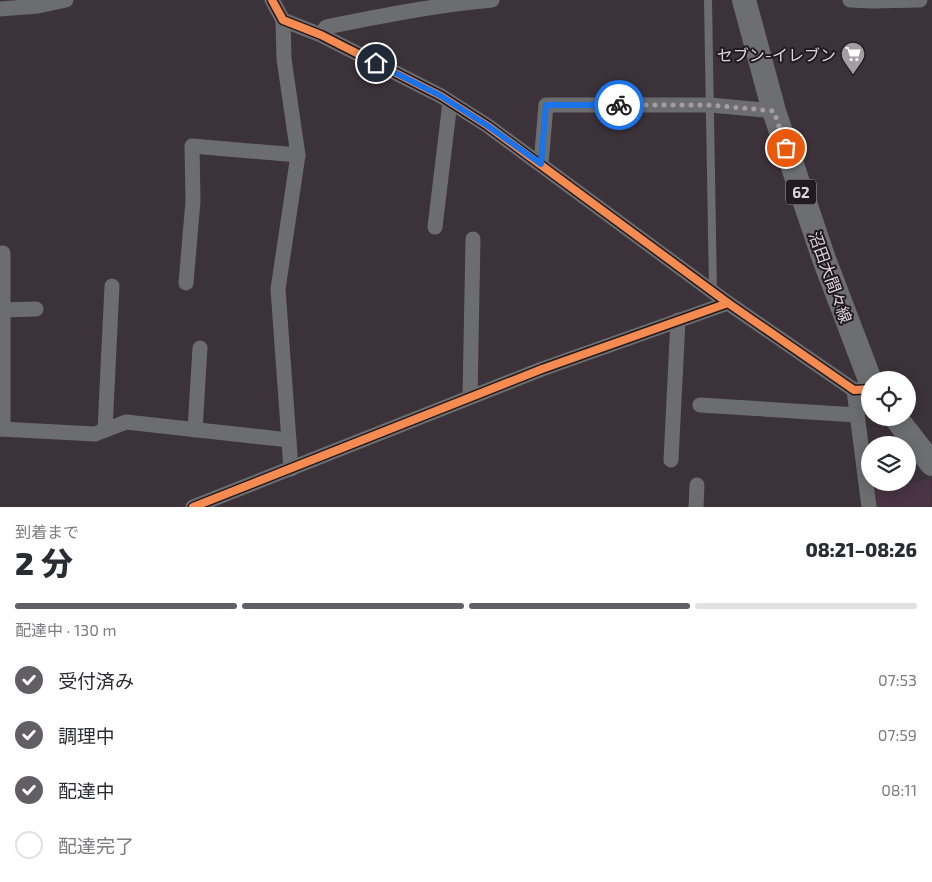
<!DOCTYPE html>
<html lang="ja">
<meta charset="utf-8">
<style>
:root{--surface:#fff;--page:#f7f7f7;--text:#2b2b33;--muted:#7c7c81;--line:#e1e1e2;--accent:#625e66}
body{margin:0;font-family:"Exo 2","Noto Sans JP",sans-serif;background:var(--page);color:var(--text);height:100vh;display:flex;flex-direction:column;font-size:19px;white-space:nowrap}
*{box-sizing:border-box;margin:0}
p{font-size:16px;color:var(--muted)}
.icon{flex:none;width:28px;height:28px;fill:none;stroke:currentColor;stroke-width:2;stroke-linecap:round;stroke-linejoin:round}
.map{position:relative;height:507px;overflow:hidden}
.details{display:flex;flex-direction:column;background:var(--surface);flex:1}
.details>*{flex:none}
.fabs{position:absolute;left:861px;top:371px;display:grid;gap:10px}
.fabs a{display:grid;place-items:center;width:55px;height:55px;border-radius:50%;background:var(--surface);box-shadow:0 2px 12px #0003;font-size:25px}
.pin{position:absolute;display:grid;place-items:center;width:42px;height:42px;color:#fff;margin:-21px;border:2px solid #fff;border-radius:50%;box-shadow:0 1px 5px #0007}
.courier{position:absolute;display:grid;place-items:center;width:50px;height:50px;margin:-25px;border:4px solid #1a73e8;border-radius:50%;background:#fff;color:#222;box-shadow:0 1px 6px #0007}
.head em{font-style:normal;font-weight:800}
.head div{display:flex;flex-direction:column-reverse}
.head{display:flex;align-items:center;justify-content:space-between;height:85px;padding:0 15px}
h1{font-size:32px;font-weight:800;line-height:38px}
.bar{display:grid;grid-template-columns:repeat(4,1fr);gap:8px 5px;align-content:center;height:60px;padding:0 15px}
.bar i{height:6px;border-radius:4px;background:var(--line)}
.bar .current{background:var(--accent)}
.bar p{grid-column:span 4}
ol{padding:0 15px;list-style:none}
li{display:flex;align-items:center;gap:15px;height:55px}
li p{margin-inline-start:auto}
li .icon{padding:5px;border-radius:50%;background:var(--accent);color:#fff;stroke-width:4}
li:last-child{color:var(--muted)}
li i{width:28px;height:28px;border:2px solid var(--line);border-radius:50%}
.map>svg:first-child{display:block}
.built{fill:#483444}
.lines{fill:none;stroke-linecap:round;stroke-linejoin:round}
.service{stroke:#6c6d6e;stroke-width:8}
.minor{stroke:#6c6d6e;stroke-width:15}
.primary{stroke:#6d6e70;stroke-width:24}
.cycleway-casing{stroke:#211a20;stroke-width:11}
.cycleway{stroke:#f68b52;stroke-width:8}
.done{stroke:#a69ca4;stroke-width:5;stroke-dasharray:0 9}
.route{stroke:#1a73e8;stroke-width:6}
.labels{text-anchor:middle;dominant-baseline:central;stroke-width:4;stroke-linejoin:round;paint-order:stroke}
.shield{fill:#211a20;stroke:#a69da4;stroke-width:1}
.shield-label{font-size:15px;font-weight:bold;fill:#dfd5dd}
.poi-label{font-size:16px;fill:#dfd5dd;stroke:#211a20;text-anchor:end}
.street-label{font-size:16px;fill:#dfd5dd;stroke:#211a20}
</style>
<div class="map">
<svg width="932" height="507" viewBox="0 0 932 507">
<rect width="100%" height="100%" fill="#3c323a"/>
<!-- built -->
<polygon class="built" points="931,479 932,507 874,507 872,490"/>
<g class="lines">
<!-- service -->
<polyline class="service" points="708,0 713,291"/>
<!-- minor -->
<g class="minor">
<polyline points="272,0 283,20 321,35 441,96 488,126 728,303"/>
<polyline points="850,0 872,1 920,0"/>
<polyline points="0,9 38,6 66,0"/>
<polyline points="283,20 284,59 298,155 278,289 291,469"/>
<path d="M321 35 326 27C381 16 436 5 492 0"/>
<polyline points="541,164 546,105 710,105 774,111"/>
<polyline points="435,227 450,102"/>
<polyline points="3,253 3,429"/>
<polyline points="186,283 193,201 192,146 298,155"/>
<polyline points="3,310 36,309"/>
<polyline points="854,390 869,507"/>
<polyline points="470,397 473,239"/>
<polyline points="700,405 857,415"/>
<polyline points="0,429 95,434 126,422 289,440"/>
<polyline points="105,430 112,286"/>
<polyline points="195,430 200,348"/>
<polyline points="671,460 678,320"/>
<polyline points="193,507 542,369 728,303 854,390 870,389"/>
<polyline points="696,507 697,485"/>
</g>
<!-- primary -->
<g class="primary">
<polyline points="744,0 774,111 824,259 870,380"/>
<polyline points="896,418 932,464"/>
</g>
<defs>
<g id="cycleway">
<polyline points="272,0 283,20 321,35 441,96 488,126 728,303"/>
<polyline points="193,507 542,369 728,303 854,390 870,389"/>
</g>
</defs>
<!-- cycleway casing -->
<use href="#cycleway" class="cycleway-casing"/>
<!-- cycleway -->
<use href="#cycleway" class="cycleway"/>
</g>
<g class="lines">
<!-- done -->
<polyline class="done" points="619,105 710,105 774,111 786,148"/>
<!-- route -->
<polyline class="route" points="376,63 441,96 488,126 541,164 546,105 619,105"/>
</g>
<!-- icons -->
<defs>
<symbol id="supermarket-pin" viewBox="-11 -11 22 30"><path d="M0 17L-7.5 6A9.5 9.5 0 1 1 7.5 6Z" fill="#a69ca4" stroke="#211a20"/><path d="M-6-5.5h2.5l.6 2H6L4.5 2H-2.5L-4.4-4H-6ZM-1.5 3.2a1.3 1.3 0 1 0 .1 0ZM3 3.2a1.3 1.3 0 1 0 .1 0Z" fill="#fff"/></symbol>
</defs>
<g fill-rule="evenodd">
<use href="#supermarket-pin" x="839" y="40" width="28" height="38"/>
</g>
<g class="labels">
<!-- shield labels -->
<rect class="shield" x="786" y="179.5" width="30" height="25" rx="4"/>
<g class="shield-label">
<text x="801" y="192">62</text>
</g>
<!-- poi labels -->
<g class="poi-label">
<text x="836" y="54">セブン-イレブン</text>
</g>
<!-- street labels -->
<g class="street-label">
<text transform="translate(831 277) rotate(70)">沼田大間々線</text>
</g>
</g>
</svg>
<div class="fabs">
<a><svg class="icon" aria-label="locate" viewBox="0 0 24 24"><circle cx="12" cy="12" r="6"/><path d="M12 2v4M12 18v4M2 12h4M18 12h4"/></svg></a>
<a><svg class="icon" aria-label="layers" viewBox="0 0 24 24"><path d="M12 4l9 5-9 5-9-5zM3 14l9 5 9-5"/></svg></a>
</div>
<div class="pin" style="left:786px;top:148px;background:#ea580c"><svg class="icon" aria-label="bag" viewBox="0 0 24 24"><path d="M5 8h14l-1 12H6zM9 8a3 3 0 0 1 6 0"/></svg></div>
<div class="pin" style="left:376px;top:63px;background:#1f2937"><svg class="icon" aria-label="home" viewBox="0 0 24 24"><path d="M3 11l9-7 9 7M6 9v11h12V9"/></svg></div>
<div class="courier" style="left:619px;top:105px"><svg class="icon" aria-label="bike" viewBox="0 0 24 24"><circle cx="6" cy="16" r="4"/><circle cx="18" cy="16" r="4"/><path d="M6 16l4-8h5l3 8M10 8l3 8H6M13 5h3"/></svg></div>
</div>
<section class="details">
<div class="head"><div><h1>2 分</h1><p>到着まで</p></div><em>08:21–08:26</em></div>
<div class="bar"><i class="current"></i><i class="current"></i><i class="current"></i><i></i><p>配達中 · 130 m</p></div>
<ol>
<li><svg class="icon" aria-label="check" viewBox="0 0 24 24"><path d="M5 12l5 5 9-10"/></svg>受付済み<p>07:53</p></li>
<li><svg class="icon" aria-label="check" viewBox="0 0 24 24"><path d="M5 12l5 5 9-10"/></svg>調理中<p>07:59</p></li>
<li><svg class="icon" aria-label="check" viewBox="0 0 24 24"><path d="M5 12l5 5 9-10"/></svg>配達中<p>08:11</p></li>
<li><i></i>配達完了</li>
</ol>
</section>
